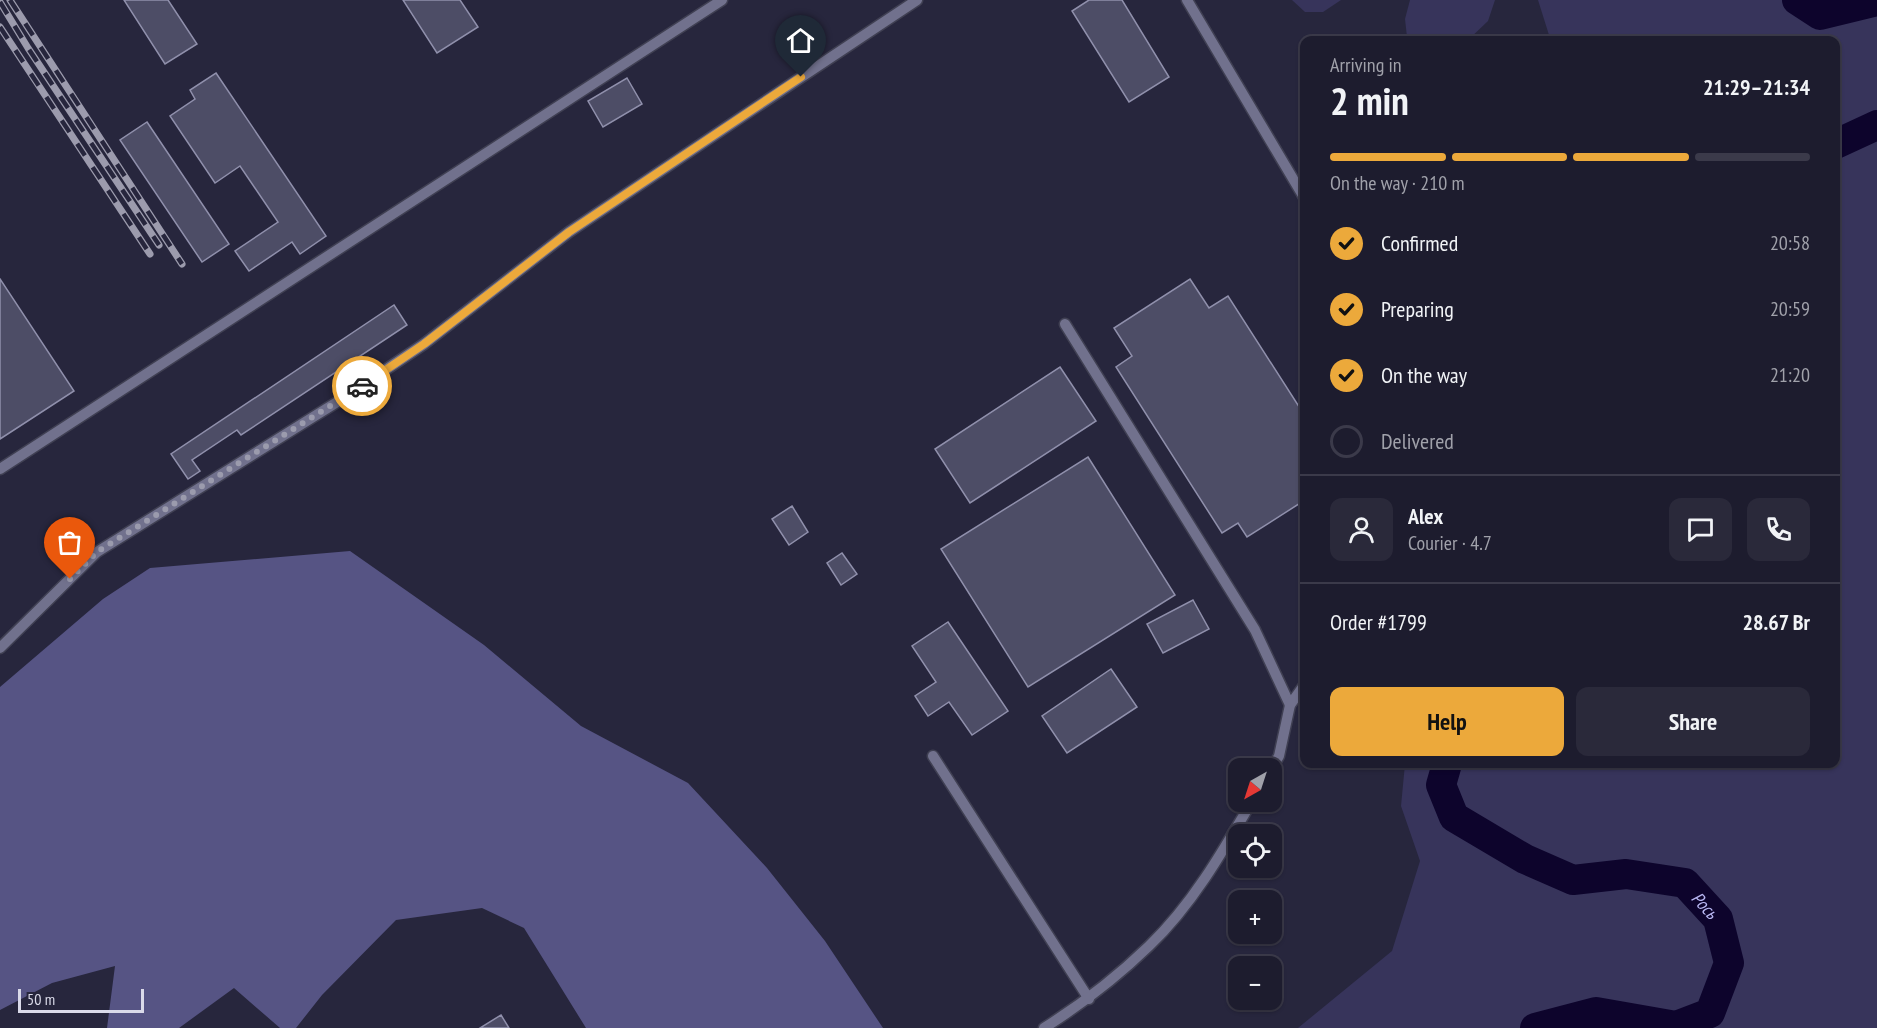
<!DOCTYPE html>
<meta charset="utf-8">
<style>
:root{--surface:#1d1c2e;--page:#2a293a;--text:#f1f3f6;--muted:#a0a1aa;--line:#3b3a4a;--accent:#eca93b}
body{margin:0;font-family:"PT Sans Narrow",sans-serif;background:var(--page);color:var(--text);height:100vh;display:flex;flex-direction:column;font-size:22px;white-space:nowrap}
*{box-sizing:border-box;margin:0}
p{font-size:20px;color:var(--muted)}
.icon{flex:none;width:33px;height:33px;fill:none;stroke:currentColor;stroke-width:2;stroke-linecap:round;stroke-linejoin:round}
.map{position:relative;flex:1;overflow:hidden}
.details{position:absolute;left:1300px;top:36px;width:540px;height:732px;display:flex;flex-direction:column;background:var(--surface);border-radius:12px;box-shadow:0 2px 4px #0004,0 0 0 2px var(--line)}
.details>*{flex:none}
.needle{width:39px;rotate:219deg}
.tools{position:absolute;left:1228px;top:758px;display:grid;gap:12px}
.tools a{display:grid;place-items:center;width:54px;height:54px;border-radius:12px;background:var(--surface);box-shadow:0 2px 4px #0004,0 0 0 2px var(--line);font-size:30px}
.scale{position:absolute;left:18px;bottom:15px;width:126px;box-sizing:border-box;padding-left:6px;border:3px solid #dadae9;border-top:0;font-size:16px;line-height:21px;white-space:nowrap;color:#dadae9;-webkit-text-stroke:4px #27263d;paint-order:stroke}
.pin{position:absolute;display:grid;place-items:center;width:51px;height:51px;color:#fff;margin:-62px -26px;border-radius:50% 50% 50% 0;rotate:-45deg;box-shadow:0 0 6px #0007}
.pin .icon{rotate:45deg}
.courier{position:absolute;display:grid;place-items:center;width:60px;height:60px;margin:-30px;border:4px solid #eca93b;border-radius:50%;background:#fff;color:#222;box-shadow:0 2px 8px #0007}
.head em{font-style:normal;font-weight:600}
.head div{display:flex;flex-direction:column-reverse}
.head{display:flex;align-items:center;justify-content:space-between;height:102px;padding:0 30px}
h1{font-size:39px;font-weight:600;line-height:45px}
.bar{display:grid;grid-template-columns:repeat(4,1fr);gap:9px 6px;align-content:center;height:72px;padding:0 30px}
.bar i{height:8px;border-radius:4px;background:var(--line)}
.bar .selected{background:var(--accent)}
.bar p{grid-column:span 4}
.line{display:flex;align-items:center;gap:15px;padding:0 30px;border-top:2px solid var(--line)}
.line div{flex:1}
.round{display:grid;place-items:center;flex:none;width:63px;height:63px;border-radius:12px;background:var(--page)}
ol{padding:0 30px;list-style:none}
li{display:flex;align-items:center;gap:18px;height:66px}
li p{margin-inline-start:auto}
li .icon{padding:6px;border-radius:50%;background:var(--accent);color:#111;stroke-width:4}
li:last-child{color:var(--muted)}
li i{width:33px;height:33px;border:3px solid var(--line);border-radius:50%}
.button{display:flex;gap:12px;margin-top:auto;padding:12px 30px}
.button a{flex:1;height:69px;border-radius:12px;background:var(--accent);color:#111;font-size:24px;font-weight:600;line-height:69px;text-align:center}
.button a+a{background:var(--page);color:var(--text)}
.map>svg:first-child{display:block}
.green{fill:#37345b}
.forest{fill:#565484}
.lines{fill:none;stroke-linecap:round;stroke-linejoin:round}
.river{stroke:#0d042c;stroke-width:30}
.building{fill:#4d4d66;stroke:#9090ac;stroke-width:1.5}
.service-casing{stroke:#404053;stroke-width:13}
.service{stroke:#71718d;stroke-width:10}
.rail-casing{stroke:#9c9bad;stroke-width:7}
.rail{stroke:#27263d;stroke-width:4.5;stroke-dasharray:14;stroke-linecap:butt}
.done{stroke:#9b9bad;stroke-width:6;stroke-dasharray:0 10.8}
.route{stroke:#eca93b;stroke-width:8}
.labels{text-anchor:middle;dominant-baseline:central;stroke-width:6;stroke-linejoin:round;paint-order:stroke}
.water-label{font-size:18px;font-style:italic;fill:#b8b7f3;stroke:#27263d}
</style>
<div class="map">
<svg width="1877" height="1028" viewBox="0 0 1877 1028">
<rect width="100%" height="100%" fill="#27263d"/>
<!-- green -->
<g class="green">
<polygon points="1292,0 1341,0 1323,12 1305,12"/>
<polygon points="1410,0 1495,0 1488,21 1468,40 1411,40 1407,37 1405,19"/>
<polygon points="1538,0 1877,0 1877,1028 1298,1028 1392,951 1420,861 1401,806 1405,764 1836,764 1836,40 1548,40 1549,35"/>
</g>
<!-- forest -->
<polygon class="forest" points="350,551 484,645 581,726 688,783 767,868 825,941 883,1028 586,1028 524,928 482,908 396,920 322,995 296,1028 280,1028 234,988 179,1028 107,1028 115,966 52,983 0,1010 0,687 103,599 150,568"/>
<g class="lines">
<!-- river -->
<g class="river">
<polyline points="1797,0 1820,15 1877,1"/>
<polyline points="1836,144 1877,125"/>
<path id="s1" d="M1447 764 1441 785 1454 817 1525 859 1573 880 1626 874 1685 883 1718 919 1729 963 1710 1013 1676 1026 1596 1012 1535 1028"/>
</g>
</g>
<!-- building -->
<g class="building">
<polygon points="124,0 168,0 197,44 165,64"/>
<polygon points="403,0 460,0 478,27 437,53"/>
<polygon points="1089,0 1122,0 1169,77 1129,102 1072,11"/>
<polygon points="216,73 326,236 300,254 292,242 249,271 235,251 278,222 240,166 215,183 170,116 195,99 190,90"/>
<polygon points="627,78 642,104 603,127 588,101"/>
<polygon points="147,122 229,244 202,262 120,140"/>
<polygon points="0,279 74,391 0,439"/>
<polygon points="1190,279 1209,308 1228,296 1305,416 1305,500 1247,537 1238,523 1222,533 1116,367 1132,356 1114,328"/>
<polygon points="394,305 407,325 241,435 237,430 192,460 200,471 188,479 171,454"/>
<polygon points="1060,367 1096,421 970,503 935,449"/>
<polygon points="1088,457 1175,595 1028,687 941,549"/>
<polygon points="792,506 808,532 789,545 772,519"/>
<polygon points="842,553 857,574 841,585 827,563"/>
<polygon points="1193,600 1209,629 1163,653 1147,624"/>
<polygon points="948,622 1008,711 972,735 949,702 928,716 915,696 936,682 912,646"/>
<polygon points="1111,669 1137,707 1067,753 1042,716"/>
<polygon points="501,1015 509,1028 480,1028"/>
</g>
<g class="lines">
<defs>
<g id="service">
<polyline points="1187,0 1305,199"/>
<polyline points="1065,324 1255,630 1290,705"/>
<polyline points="0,469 722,0"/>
<polyline points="0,648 97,552 342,399 424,344 569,232 917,0"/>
<polyline points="933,756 1089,999"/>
<polyline points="1272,768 1279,756 1290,705 1305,684"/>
<path d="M1044 1028C1082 1004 1117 977 1149 946 1192 905 1223 851 1252 801"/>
</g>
</defs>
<!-- service casing -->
<use href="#service" class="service-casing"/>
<!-- service -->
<use href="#service" class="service"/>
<defs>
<g id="rail">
<polyline points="10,0 182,264"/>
<polyline points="0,2 28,48 159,245"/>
<polyline points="0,27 150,254"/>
</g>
</defs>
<!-- rail casing -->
<use href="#rail" class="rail-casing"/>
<!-- rail -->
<use href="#rail" class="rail"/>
</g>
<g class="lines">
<!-- done -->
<polyline class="done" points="70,579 97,552 362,386"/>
<!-- route -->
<polyline class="route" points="362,386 424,344 569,232 801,77"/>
</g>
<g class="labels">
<!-- water labels -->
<g class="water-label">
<text stroke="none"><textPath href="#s1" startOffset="334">Рось</textPath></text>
</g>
</g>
</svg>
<div class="tools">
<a><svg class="needle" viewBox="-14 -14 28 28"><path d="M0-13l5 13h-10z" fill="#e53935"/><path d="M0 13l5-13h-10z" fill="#a0a1aa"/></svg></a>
<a><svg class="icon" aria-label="locate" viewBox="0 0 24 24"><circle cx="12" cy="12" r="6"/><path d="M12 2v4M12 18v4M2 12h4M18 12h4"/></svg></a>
<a>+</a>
<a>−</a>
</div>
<div class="scale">50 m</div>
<div class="pin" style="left:70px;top:579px;background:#ea580c"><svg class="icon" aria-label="bag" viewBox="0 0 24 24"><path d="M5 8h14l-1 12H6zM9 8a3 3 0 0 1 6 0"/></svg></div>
<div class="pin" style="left:801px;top:77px;background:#1f2937"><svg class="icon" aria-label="home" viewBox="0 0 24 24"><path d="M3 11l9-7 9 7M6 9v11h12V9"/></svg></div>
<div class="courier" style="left:362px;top:386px"><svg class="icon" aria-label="car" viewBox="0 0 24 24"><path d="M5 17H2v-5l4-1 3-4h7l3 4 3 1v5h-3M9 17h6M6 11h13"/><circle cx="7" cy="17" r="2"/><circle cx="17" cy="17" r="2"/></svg></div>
<section class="details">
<div class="head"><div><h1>2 min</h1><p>Arriving in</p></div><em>21:29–21:34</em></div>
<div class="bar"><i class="selected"></i><i class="selected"></i><i class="selected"></i><i></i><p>On the way · 210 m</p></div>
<ol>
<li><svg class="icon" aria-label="check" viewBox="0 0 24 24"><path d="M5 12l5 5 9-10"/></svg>Confirmed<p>20:58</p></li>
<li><svg class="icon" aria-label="check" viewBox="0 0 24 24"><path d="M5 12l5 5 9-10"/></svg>Preparing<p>20:59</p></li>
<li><svg class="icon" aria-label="check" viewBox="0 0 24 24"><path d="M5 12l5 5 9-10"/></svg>On the way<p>21:20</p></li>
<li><i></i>Delivered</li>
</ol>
<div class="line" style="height:108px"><a class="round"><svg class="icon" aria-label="person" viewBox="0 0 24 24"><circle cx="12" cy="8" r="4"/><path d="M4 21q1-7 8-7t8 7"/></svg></a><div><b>Alex</b><p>Courier · 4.7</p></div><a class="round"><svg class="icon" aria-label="chat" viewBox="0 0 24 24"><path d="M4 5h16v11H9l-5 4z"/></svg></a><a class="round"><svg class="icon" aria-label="phone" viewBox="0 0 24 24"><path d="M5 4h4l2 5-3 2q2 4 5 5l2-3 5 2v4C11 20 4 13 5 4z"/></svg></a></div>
<div class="line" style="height:78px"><div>Order #1799</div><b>28.67 Br</b></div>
<div class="button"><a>Help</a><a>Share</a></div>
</section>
</div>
